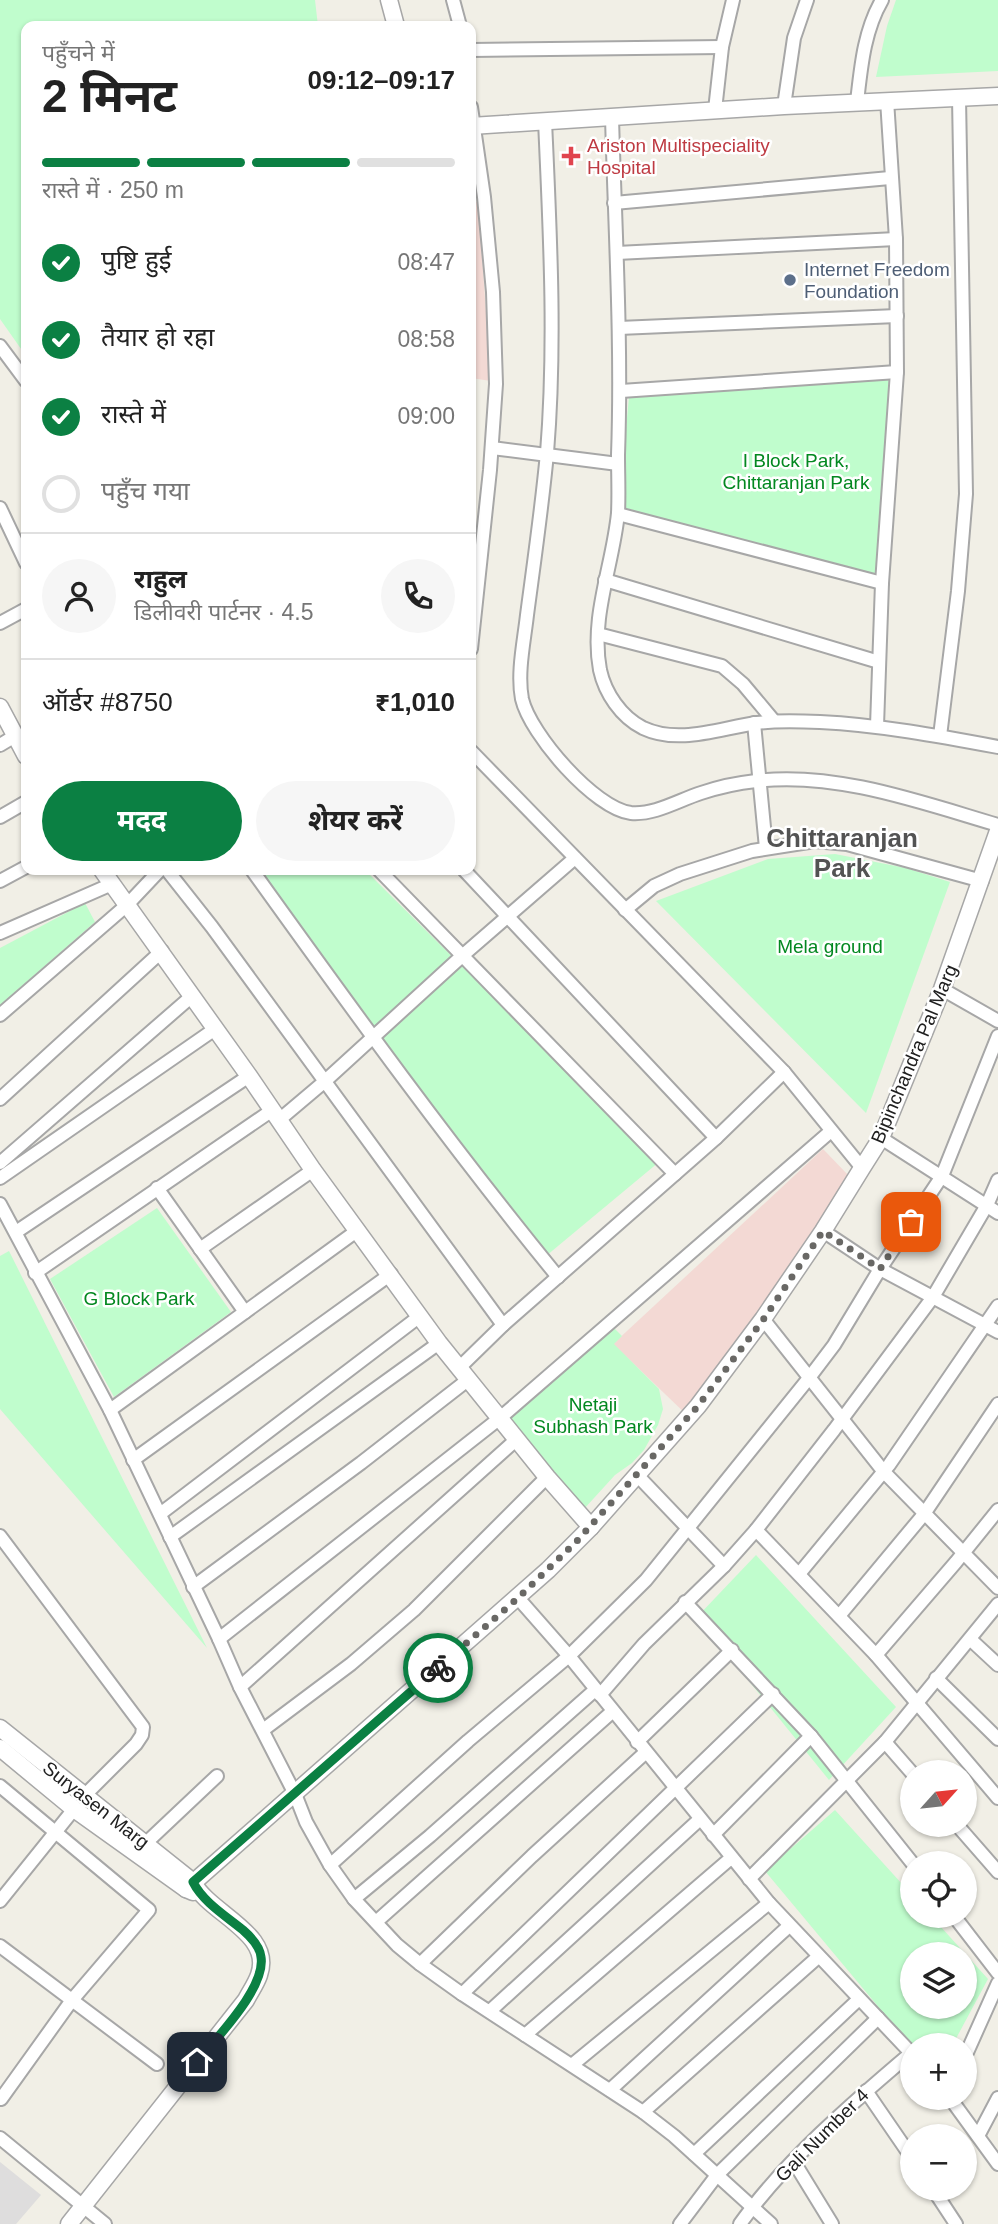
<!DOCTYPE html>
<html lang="hi">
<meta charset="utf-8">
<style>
:root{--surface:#fff;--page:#f6f6f6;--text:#222;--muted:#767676;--line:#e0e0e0;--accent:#0b8043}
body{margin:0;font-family:Helvetica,"Noto Sans Devanagari",sans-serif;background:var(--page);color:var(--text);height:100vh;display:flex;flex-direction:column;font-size:26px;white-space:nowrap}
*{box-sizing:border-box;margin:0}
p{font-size:23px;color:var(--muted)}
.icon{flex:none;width:38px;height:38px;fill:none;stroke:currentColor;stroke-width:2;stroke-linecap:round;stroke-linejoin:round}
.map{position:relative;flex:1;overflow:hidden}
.panel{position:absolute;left:21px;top:21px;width:455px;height:854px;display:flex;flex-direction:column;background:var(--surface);border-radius:14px;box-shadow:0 2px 5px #0004}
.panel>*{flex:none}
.needle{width:46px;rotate:63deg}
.tools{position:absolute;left:900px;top:1760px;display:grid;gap:14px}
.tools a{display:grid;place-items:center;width:77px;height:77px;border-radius:50%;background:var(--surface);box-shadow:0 2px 5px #0004;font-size:35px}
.pin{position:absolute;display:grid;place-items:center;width:60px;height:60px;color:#fff;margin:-30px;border-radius:14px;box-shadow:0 4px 10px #0006}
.courier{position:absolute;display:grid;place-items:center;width:70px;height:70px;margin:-35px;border:5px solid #0b8043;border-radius:50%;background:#fff;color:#222;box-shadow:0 2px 9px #0007}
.head em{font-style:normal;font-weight:700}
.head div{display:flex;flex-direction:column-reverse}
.head{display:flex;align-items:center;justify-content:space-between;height:119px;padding:0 21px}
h1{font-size:46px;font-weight:700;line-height:52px}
.bar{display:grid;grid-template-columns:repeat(4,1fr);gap:10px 7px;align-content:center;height:84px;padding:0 21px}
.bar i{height:9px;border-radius:5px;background:var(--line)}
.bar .current{background:var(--accent)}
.bar p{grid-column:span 4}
.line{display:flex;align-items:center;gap:18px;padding:0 21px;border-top:2px solid var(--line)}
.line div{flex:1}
.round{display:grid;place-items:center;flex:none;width:74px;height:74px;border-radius:37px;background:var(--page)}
ol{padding:0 21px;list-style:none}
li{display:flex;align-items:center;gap:21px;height:77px}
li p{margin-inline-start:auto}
li .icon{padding:7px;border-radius:50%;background:var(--accent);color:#fff;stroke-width:4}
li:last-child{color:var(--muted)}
li i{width:38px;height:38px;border:4px solid var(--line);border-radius:50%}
.action{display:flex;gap:14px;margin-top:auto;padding:14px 21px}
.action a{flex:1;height:80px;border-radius:42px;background:var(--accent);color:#fff;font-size:28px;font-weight:700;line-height:80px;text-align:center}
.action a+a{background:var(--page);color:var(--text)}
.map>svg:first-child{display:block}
.residential{fill:#dedddd}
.commercial{fill:#f3d9d4}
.park{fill:#c0fdcd;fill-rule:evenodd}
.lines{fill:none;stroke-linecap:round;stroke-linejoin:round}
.minor-casing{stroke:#a7a7a7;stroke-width:16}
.tertiary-casing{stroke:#a7a7a7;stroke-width:19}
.minor{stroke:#fff;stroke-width:12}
.tertiary{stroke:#fff;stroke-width:16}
.done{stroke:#696865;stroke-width:7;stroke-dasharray:0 12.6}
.route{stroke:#0b8043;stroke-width:9}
.health-dot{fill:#e0444e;stroke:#fff;stroke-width:2.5}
.service-dot{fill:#5c6f8a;stroke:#fff;stroke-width:2.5}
.labels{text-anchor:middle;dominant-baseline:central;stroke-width:5;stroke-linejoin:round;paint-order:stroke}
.health-label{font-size:19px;fill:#be3a42;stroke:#fff;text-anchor:start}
.service-label{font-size:19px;fill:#4e5e75;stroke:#fff;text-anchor:start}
.park-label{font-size:19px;fill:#038820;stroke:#fff}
.street-label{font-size:19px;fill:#202020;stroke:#fff}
.district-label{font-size:26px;font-weight:bold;fill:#535353;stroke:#fff}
</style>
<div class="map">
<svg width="998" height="2224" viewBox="0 0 998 2224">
<rect width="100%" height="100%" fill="#f1efe6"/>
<!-- residential -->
<polygon class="residential" points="0,2162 41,2195 16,2224 0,2224"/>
<!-- commercial -->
<g class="commercial">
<polygon points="471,202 478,202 491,381 471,378"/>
<polygon points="823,1149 850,1177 690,1418 613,1344"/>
</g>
<!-- park -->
<g class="park">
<polygon points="0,0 315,0 318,26 26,26 26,356 0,319"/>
<polygon points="896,0 998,0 998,71 876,77 887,26"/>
<polygon points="889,375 882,583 618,514 629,397"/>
<polygon points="835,854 906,868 950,882 866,1113 656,901 768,859"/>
<polygon points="258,870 365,870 659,1162 540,1261"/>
<polygon points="85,903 95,922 0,1005 0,948"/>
<polygon points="157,1208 231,1312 114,1397 50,1279"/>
<polygon points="9,1251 207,1648 0,1409 0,1256"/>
<polygon points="608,1322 622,1336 614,1344 659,1389 663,1409 658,1425 644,1450 632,1463 615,1475 584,1509 504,1415 513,1416 520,1403"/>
<polygon points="756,1555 896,1707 829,1780 697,1617"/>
<path d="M835 1810 912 1895V1916H931L988 1979 952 2046H912V2057L876 2004 765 1871ZM912 1955H964V2007H912Z"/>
</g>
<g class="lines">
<defs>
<g id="minor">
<polyline points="453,0 460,26"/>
<polyline points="471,50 722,47"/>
<path d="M857 102C861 67 864 31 882 0"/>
<polyline points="784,106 794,38 807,0"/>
<polyline points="471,107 484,197 493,292 496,384 490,470 471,649"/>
<polyline points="715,110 722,47 733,0"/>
<path d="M612 117C615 230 622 342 618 455 618 474 619 494 618 513 613 565 590 617 600 670 605 693 621 717 643 728 679 745 720 728 757 723 778 720 799 721 820 722 880 725 939 736 998 747"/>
<path d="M545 121C550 232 556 343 547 453 542 507 534 562 527 615 524 642 517 673 522 699 530 734 595 809 631 813 655 815 679 800 701 793 719 787 737 783 756 781 835 771 923 803 998 825"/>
<polyline points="614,203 890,178"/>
<polyline points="617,253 896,239"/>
<polyline points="619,328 897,316"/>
<polyline points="0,346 26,381"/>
<polyline points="621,391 897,372"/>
<polyline points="492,448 618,464"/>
<polyline points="0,508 26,563"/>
<polyline points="618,514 882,583"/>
<polyline points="605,580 879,662"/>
<polyline points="0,623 26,609"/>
<polyline points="598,634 722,666 743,684 774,721"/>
<polyline points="754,723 766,848"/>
<polyline points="877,726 882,583 897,372 896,239 887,100"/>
<polyline points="940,736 958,591 966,494 959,98"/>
<polyline points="0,745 15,736"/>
<polyline points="471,751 784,1072 862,1168"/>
<polyline points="0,817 26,802"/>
<polyline points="167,870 212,927 503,1325"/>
<path d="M252 870C351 1008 450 1145 558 1277"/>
<polyline points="379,870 675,1174"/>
<polyline points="464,870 716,1138"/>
<polyline points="0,881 26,867"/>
<polyline points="625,910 654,886 680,874 752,851 815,841 847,844 982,881"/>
<polyline points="0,933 112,884"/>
<polyline points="942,989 998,1021"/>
<polyline points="0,1015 127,905 160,870"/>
<polyline points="0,1099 162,951"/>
<polyline points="279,1120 324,1082 462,956 575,858"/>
<polyline points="881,1138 998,1213"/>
<polyline points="0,1163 192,996"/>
<polyline points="0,1178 215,1029"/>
<polyline points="157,1188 245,1312"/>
<polyline points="0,1204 110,1410 219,1639 240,1687 295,1794 306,1822 330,1865 354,1899 397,1945 420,1964 462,1994 643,2112 674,2136 771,2224"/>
<polyline points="823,1231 880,1269 998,1332"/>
<polyline points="16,1232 249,1076"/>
<polyline points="200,1249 313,1170"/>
<polyline points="35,1273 271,1111"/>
<polyline points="763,1319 884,1472 998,1588"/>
<polyline points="460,1367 503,1325 716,1138 784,1072"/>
<polyline points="110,1410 358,1230"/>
<polyline points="133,1460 391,1274"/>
<polyline points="637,1475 724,1566"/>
<polyline points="160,1514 420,1316"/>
<polyline points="756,1530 876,1655 998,1798"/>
<polyline points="0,1536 143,1727 142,1735 136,1744 84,1796"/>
<polyline points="170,1537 439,1343"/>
<polyline points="799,1574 889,1465 998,1306"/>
<polyline points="193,1587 361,1463 469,1379"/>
<polyline points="518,1598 569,1656 769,1903 912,2054"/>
<polyline points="685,1602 811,1736 913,1864"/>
<polyline points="839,1616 924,1514 998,1404"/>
<polyline points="219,1639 500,1418 831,1131"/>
<polyline points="970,1639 998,1665"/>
<polyline points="876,1655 956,1562 998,1510"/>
<polyline points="936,1678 998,1739"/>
<polyline points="240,1687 517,1439"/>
<polyline points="600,1695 644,1644 724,1566 756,1530 834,1430 933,1297 987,1205 998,1180"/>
<polyline points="263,1730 351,1664 414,1610 547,1477"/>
<polyline points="637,1742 732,1650"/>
<polyline points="885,1742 912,1773"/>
<polyline points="0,1786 149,1910 72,2000 1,2099"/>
<polyline points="957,1825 998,1872"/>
<polyline points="713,1835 811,1736"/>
<polyline points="146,1843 217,1776"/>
<polyline points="330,1865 468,1741 569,1656 646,1580 809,1378 834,1345 880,1269 942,1176 998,1036"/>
<polyline points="749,1879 885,1742 998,1604"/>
<polyline points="354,1899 430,1836 595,1690"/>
<polyline points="0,1901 74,1809"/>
<polyline points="954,1916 998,1973"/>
<polyline points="376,1922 613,1711"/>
<polyline points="0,1946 157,2064"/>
<polyline points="420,1964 532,1856 646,1752"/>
<polyline points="462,1994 773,1694"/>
<polyline points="490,2011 700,1819"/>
<polyline points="525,2035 731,1858"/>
<polyline points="964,2059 998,1983"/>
<polyline points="572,2065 769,1903"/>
<polyline points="610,2090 789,1926"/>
<polyline points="866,2091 912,2158"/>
<polyline points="950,2098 998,2164"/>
<polyline points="643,2112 818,1957"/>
<polyline points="978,2136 998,2098"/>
<polyline points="0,2138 105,2224"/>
<polyline points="694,2154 859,1999"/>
<polyline points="794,2162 832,2224"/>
<polyline points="933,2189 956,2224"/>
<polyline points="680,2224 717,2175 878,2018"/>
<path d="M740 2224C784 2162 853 2102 911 2053"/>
</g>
<g id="tertiary">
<polyline points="389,0 396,26"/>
<polyline points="471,126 784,106 998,96"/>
<polyline points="0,707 26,756"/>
<polyline points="102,870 249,1076 313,1170 439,1343 547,1477 591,1527"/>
<path d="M0 1728 193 1882C209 1914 274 1933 259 1975 256 1984 250 1992 246 2000L69 2224"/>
<polyline points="0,1748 74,1809 186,1889 193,1892"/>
<polyline points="186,1889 548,1570 591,1527 698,1406 763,1319 823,1231 862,1168 881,1138 942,989 998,831"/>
</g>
</defs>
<!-- minor casing -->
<use href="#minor" class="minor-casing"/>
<!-- tertiary casing -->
<use href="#tertiary" class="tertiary-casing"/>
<!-- minor -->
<use href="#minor" class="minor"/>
<!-- tertiary -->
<use href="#tertiary" class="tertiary"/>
</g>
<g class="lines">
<!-- done -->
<polyline class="done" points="438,1668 518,1598 576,1542 698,1406 763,1320 823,1231 880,1269 911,1222"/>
<!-- route -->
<path class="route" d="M197 2062C216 2038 266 1988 261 1957 260 1946 251 1937 243 1930 226 1916 203 1902 193 1882L438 1668"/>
</g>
<!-- markers -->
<path class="health-dot" d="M567.5 145.5h7v7h7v7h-7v7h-7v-7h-7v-7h7z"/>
<circle class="service-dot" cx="790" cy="280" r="7"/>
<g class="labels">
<!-- health labels -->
<g class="health-label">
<text x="587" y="145">Ariston Multispeciality<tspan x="587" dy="22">Hospital</tspan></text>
</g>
<!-- service labels -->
<g class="service-label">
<text x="804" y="269">Internet Freedom<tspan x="804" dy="22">Foundation</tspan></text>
</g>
<!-- park labels -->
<g class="park-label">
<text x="796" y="460">I Block Park,<tspan x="796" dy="22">Chittaranjan Park</tspan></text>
<text x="830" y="946">Mela ground</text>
<text x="139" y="1298">G Block Park</text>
<text x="593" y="1404">Netaji<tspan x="593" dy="22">Subhash Park</tspan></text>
</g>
<!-- street labels -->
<g class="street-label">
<text transform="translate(914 1054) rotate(-67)">Bipinchandra Pal Marg</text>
<text transform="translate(96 1805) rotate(38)">Suryasen Marg</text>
<text transform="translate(822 2135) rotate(-45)">Gali Number 4</text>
</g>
<!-- district labels -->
<g class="district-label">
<text x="842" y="838">Chittaranjan<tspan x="842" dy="30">Park</tspan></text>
</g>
</g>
</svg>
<div class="tools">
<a><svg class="needle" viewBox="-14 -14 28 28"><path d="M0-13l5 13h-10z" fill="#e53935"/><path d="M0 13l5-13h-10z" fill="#767676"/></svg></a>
<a><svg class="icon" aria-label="locate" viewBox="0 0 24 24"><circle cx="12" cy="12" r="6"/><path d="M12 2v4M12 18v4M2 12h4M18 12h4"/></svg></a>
<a><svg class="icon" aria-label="layers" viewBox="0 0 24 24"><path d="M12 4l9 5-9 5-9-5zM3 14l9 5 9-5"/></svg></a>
<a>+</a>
<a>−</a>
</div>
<div class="pin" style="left:911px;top:1222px;background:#ea580c"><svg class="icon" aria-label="bag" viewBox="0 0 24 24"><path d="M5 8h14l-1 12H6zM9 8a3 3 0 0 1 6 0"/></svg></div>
<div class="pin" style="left:197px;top:2062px;background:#1f2937"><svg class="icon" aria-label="home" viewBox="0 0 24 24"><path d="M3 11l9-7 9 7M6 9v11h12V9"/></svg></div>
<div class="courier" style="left:438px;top:1668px"><svg class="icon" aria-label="bike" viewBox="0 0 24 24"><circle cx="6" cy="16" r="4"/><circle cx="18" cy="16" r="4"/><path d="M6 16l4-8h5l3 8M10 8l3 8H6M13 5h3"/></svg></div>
<section class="panel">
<div class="head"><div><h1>2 मिनट</h1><p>पहुँचने में</p></div><em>09:12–09:17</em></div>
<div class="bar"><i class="current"></i><i class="current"></i><i class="current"></i><i></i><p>रास्ते में · 250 m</p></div>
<ol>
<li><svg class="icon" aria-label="check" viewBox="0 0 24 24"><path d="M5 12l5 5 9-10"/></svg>पुष्टि हुई<p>08:47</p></li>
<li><svg class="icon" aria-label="check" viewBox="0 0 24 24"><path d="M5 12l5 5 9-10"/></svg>तैयार हो रहा<p>08:58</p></li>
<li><svg class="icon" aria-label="check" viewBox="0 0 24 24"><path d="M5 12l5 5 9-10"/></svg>रास्ते में<p>09:00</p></li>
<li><i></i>पहुँच गया</li>
</ol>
<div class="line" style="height:126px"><a class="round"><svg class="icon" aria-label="person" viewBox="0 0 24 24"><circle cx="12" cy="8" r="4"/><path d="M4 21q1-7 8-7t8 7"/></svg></a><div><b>राहुल</b><p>डिलीवरी पार्टनर · 4.5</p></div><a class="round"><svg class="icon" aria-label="phone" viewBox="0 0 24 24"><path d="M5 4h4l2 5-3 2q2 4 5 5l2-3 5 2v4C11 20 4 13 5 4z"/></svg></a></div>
<div class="line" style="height:91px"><div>ऑर्डर #8750</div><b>₹1,010</b></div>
<div class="action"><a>मदद</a><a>शेयर करें</a></div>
</section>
</div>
